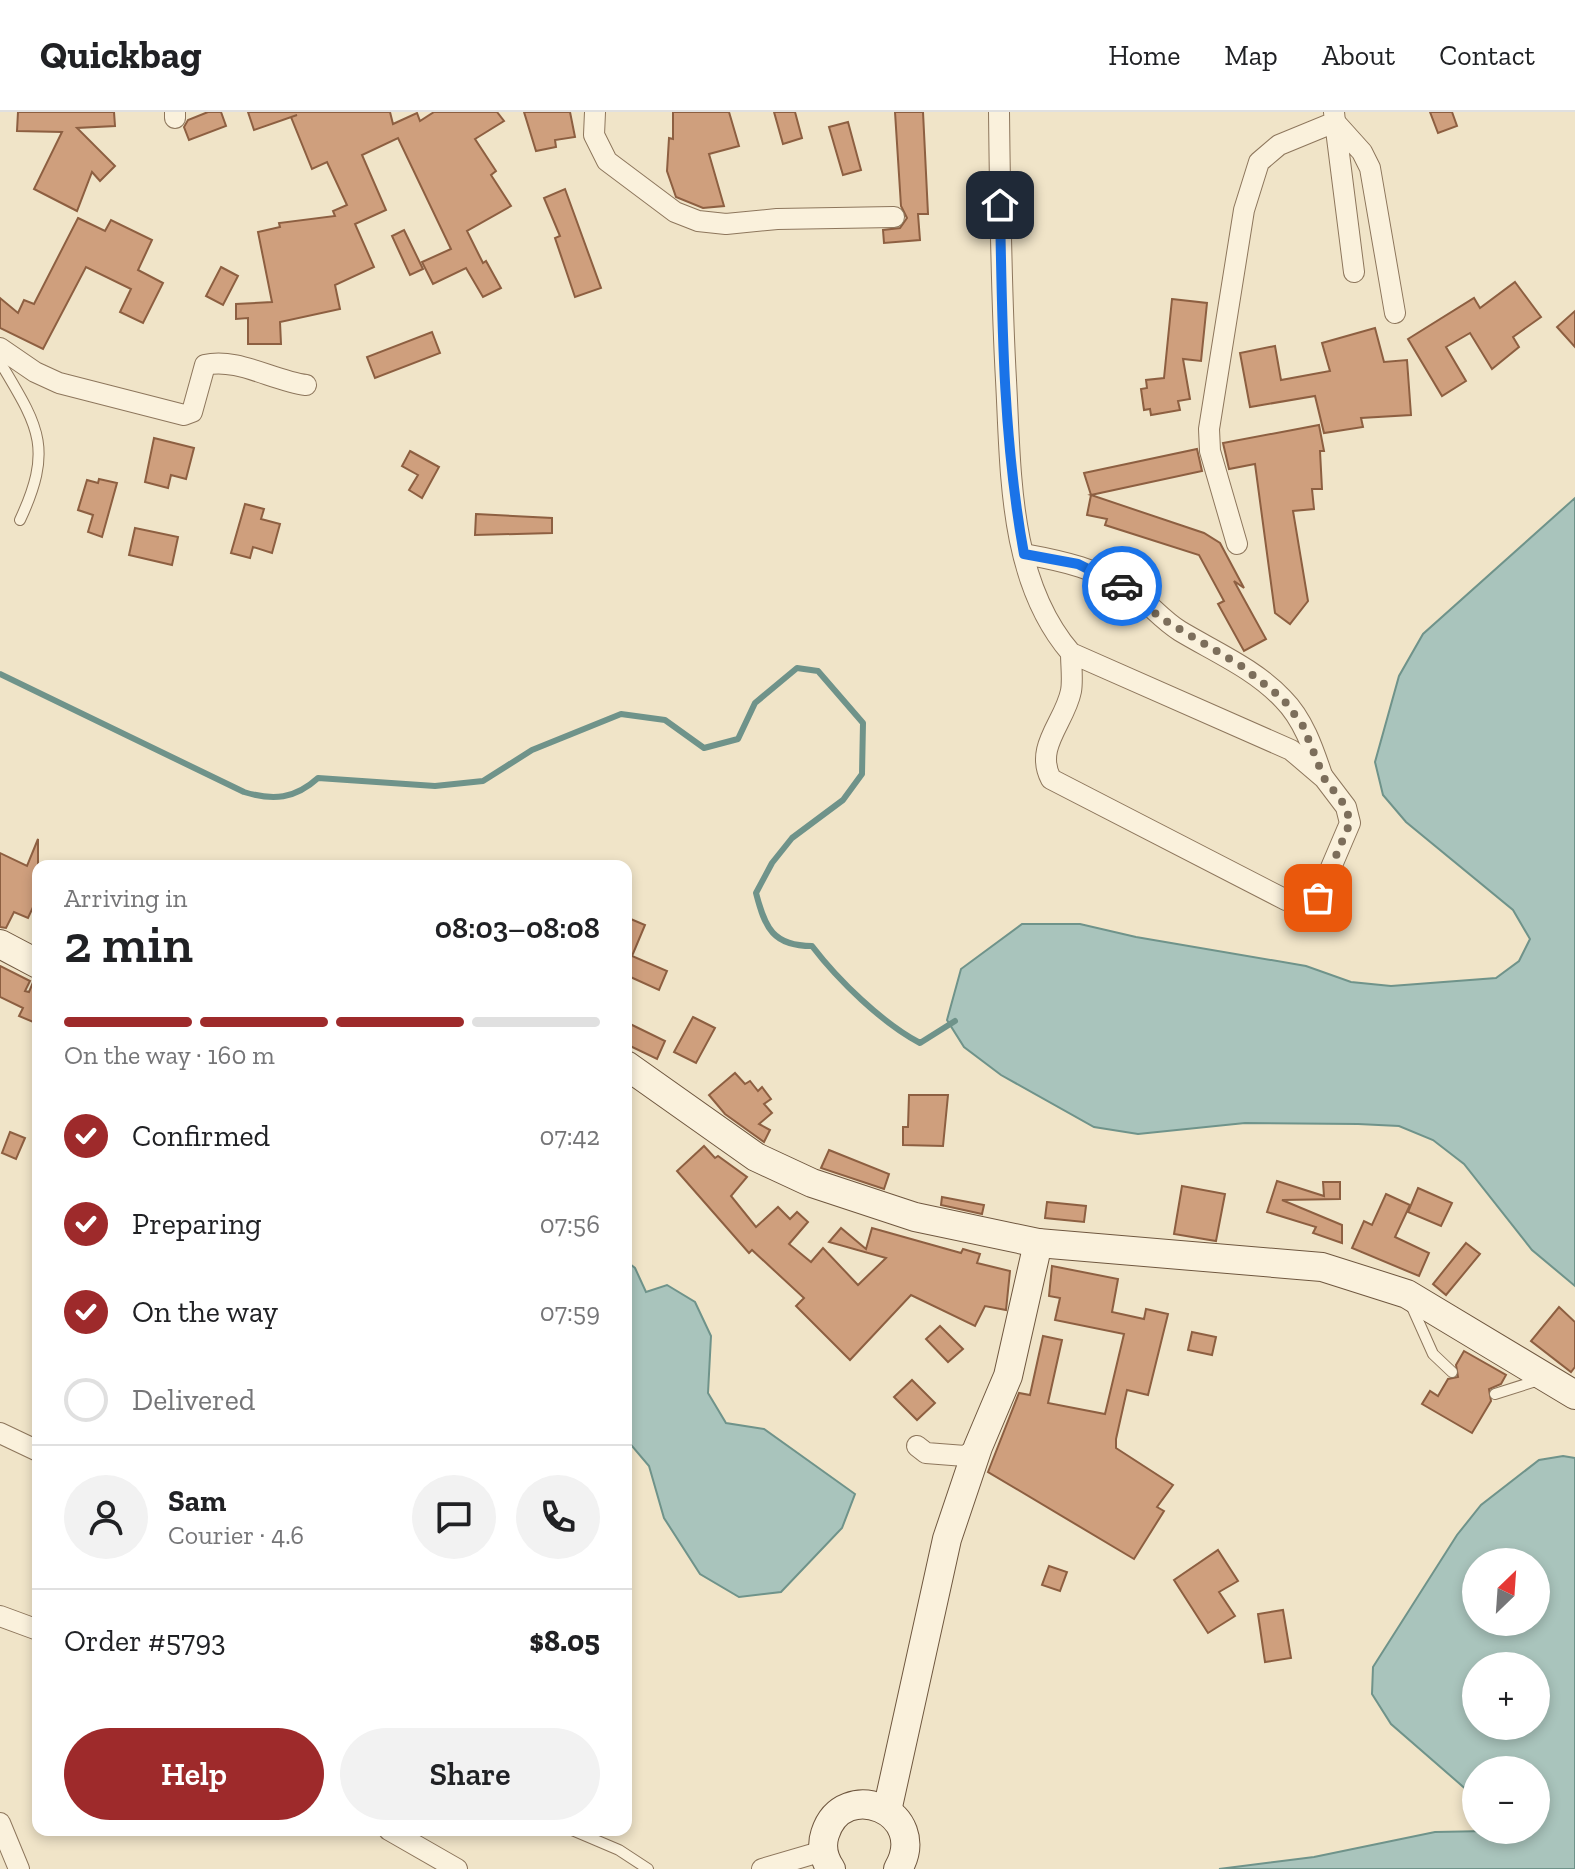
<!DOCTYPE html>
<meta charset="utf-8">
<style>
:root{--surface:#fff;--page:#f2f2f2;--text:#202124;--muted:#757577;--line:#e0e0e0;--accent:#9e2a2b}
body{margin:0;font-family:"Zilla Slab",serif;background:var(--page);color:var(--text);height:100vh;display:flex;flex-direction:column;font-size:30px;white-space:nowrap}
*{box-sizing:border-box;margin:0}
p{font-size:26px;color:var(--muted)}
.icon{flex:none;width:44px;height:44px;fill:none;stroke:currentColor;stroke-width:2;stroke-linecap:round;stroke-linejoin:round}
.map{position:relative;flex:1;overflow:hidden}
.details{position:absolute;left:32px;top:748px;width:600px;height:976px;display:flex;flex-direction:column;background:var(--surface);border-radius:16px;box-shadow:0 4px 12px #0003}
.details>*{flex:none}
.needle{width:52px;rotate:25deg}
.controls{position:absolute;left:1462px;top:1436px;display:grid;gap:16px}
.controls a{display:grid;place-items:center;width:88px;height:88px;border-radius:50%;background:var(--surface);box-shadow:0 4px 12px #0003;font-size:40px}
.pin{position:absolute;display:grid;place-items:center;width:68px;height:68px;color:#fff;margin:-34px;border-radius:16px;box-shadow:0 4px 12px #0006}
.courier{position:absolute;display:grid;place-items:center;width:80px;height:80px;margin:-40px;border:6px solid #1a73e8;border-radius:50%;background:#fff;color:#222;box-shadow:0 2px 10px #0007}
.headline em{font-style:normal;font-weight:600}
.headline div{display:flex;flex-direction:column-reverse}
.headline{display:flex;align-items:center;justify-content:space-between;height:136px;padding:0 32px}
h1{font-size:52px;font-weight:600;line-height:60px}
.bar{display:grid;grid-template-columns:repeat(4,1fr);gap:12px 8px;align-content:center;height:96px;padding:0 32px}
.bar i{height:10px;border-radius:6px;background:var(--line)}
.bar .selected{background:var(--accent)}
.bar p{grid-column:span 4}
.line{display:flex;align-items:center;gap:20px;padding:0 32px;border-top:2px solid var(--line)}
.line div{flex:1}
.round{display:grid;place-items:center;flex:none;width:84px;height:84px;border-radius:42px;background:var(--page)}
ol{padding:0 32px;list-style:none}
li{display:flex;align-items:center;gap:24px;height:88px}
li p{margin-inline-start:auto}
li .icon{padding:8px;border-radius:50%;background:var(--accent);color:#fff;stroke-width:4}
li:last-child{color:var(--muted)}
li i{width:44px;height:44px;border:4px solid var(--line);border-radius:50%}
.primary-button{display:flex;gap:16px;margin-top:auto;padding:16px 32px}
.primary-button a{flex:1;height:92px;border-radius:48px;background:var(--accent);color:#fff;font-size:32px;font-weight:600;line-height:92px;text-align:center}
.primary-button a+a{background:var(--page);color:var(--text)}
header{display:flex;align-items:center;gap:48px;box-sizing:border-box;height:112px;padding:0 40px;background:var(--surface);border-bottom:2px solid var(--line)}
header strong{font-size:38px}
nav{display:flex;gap:44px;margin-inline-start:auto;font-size:28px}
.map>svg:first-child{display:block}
.water{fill:#a9c4bc;stroke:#6f938a;stroke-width:2;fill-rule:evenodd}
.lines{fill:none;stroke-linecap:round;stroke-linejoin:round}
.stream{stroke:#6f938a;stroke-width:6}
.building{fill:#cf9f7d;stroke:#8d5f41;stroke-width:2}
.lane-casing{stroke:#8d765c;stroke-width:12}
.street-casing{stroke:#8d765c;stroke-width:22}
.secondary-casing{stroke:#6f573f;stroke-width:30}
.lane{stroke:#faf1dc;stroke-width:10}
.street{stroke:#faf1dc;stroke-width:20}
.secondary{stroke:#faf1dc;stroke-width:28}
.done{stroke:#7c6e5b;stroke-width:8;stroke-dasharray:0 14.4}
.route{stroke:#1a73e8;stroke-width:10}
</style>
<header>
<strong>Quickbag</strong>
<nav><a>Home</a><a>Map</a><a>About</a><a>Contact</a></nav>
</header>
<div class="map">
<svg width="1575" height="1757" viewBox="0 0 1575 1757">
<rect width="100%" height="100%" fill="#f0e4c8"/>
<!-- water -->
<g class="water">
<polygon points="1575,386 1575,1174 1532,1138 1464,1052 1433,1028 1399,1014 1358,1012 1245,1011 1138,1022 1094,1015 1001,963 964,935 947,908 961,857 1022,812 1080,812 1136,825 1306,854 1351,870 1391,874 1496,866 1519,849 1530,827 1513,798 1406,710 1383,683 1375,650 1399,564 1423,522"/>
<polygon points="626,1149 635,1156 646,1180 667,1173 695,1190 711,1224 708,1281 726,1311 764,1317 855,1382 842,1416 781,1480 739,1485 700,1462 664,1406 649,1354 626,1327"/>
<path d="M1563 1344 1575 1346V1757H1219L1314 1745 1435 1720 1536 1718V1658H1476V1686L1391 1612 1372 1582 1373 1555 1457 1423 1481 1393 1539 1348ZM1536 1450V1510H1476V1450ZM1476 1554H1536V1614H1476Z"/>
</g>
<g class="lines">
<!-- stream -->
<path class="stream" d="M0 562 244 680C273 689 295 687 318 666L435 674 483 669 532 638 621 602 665 608 704 636 738 627 755 591 797 556 818 559 863 611 862 662 843 688 792 726 772 751 756 781C765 816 773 834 812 834 838 868 882 911 920 931L955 909"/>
</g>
<!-- building -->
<g class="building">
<polygon points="18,0 114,0 115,14 77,16 115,54 100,69 92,60 77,99 34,77 62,20 17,19"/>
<polygon points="208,0 221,0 226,14 189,28 184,15 188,8"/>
<polygon points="248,0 390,0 393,12 417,1 420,9 434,0 497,0 504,9 475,27 496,59 491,63 511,94 467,119 483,151 486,149 501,176 483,185 466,156 433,172 422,150 451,137 398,26 362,43 386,98 355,112 374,155 335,173 340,197 280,210 281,232 248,232 248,206 236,207 236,192 272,190 258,120 280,115 279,111 335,104 333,99 347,93 327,50 312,57 291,5 297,3 254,18"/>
<polygon points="524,0 570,0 575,25 555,28 556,35 536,39"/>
<polygon points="673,0 729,0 739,34 709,42 724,94 703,96 676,85 667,59 669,26 673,27"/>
<polygon points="774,0 795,0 802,26 783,32"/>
<polygon points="895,0 923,0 928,102 918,102 920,128 884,131 883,118 900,116 907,106 901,94"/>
<polygon points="1430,0 1452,0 1457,14 1438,21"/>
<polygon points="848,10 861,58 843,63 829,15"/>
<polygon points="565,77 601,176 575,185 555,126 560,124 544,86"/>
<polygon points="78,106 105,119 111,108 152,128 138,158 163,171 143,211 120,200 131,177 86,155 43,237 0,216 0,186 18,201 24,188 34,192"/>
<polygon points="404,118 423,157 410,163 392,124"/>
<polygon points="221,155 238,164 223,193 206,184"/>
<polygon points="1515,170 1541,205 1513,225 1519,235 1492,257 1470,221 1446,235 1466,269 1442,284 1408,227 1474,186 1480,196"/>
<polygon points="1172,187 1207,191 1201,249 1183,247 1190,287 1178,289 1180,298 1151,303 1150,297 1144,298 1141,277 1147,276 1146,268 1164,266"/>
<polygon points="1575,199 1575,235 1557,215"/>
<polygon points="1375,216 1384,250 1407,248 1411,303 1361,306 1363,315 1324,321 1315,284 1250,295 1240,241 1275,234 1281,268 1330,259 1322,231"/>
<polygon points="432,220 440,241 375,266 367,245"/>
<polygon points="1319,313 1324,339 1320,339 1322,377 1312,377 1314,397 1293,399 1308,489 1290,512 1275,501 1255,352 1229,357 1223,331"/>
<polygon points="154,326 194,336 186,367 171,363 168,376 145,370"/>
<polygon points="1197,337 1202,359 1091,383 1204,421 1220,431 1244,476 1234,469 1266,527 1244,539 1218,492 1224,489 1199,443 1105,413 1107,407 1087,403 1091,383 1084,361"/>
<polygon points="410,339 439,355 422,386 409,378 418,363 402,354"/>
<polygon points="99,367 117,371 102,425 88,420 93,403 78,398 87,368 98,371"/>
<polygon points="245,392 264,397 261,407 280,412 272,441 253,435 250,446 231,441"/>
<polygon points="476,402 552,406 552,421 475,423"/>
<polygon points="135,416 178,425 172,453 129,443"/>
<polygon points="38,727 38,796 34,793 28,806 14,800 6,816 0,815 0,741 27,754"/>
<polygon points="626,805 645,813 632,844 667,859 659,878 626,863"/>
<polygon points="0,854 30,869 25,879 29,880 34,868 38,869 38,912 19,904 23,896 0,885"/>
<polygon points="693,905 715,916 696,951 674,940"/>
<polygon points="626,910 665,929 657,947 626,932"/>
<polygon points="735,961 745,972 750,969 758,979 762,975 771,987 764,992 772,1001 759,1012 770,1018 764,1030 725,1002 709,983"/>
<polygon points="909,983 948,983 943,1034 903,1033 903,1015 908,1015"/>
<polygon points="10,1020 25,1026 16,1047 2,1041"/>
<polygon points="704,1034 715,1046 718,1044 747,1065 731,1084 756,1115 778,1095 790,1107 797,1100 808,1110 789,1132 811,1150 823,1136 858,1173 886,1146 829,1130 841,1116 866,1137 872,1116 961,1141 963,1137 980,1142 977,1151 1010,1159 1006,1198 985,1194 975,1214 911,1183 850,1248 796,1194 804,1186 752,1138 749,1141 677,1059"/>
<polygon points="829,1038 889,1062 884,1077 821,1056"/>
<polygon points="1277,1069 1324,1084 1323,1070 1340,1070 1340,1087 1282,1088 1342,1113 1342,1131 1313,1121 1316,1115 1267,1100"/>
<polygon points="1182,1074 1225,1082 1216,1129 1174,1122"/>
<polygon points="1418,1076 1452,1091 1441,1114 1408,1100"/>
<polygon points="1386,1082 1410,1093 1395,1125 1429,1141 1419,1164 1352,1136 1364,1109 1372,1113"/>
<polygon points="942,1085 984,1093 982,1102 941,1093"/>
<polygon points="1047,1090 1086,1094 1084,1110 1045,1106"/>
<polygon points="1466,1131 1480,1142 1446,1183 1433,1172"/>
<polygon points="1052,1154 1118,1167 1112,1200 1144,1207 1146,1197 1168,1202 1148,1283 1127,1278 1116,1327 1116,1336 1173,1373 1157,1395 1164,1399 1134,1447 988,1360 1019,1281 1030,1283 1043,1224 1062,1228 1048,1291 1105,1302 1124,1222 1055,1208 1060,1186 1049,1184"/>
<polygon points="1559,1195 1575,1210 1575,1255 1571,1260 1531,1229"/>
<polygon points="940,1214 963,1237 948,1250 926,1227"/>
<polygon points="1192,1220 1216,1225 1212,1243 1188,1238"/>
<polygon points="1464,1239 1506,1263 1501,1272 1489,1277 1491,1289 1472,1321 1422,1292 1430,1279 1438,1284 1448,1267 1458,1265 1456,1253"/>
<polygon points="912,1268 935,1291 917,1308 894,1285"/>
<polygon points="1218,1438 1238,1469 1219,1480 1235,1504 1208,1521 1174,1468"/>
<polygon points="1049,1454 1067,1460 1060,1479 1042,1473"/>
<polygon points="1283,1498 1291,1546 1265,1550 1258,1502"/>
</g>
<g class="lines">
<defs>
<g id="lane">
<path d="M0 250C38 314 54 335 20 408"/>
<polyline points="1412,1195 1433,1242 1452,1260"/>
<polyline points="1495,1282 1539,1268"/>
<polyline points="572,1718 619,1738 648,1757"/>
</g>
<g id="street">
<polyline points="175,0 175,6"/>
<polyline points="595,0 594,23 607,49 675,100 698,109 726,112 777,107 894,105"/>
<path d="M999 0C1000 89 1001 179 1006 268 1011 359 1008 468 1071 541L1291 638 1324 666 1346 695 1350 711 1318 786 1309 791 1286 788 1051 667C1034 635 1065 610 1071 579 1073 568 1071 553 1071 541"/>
<polyline points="1354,160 1335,10 1362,40 1370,56 1395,201"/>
<path d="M0 236 35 260 59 271 184 303 192 300 205 253C236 245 274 269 306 273"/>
<polyline points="1237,432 1210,339 1209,317 1244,98 1259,50 1279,33 1335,10 1334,0"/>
<path d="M1024 442C1063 449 1099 457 1133 480 1150 492 1162 508 1180 519 1215 540 1255 557 1283 587 1303 607 1313 636 1322 663"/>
<polyline points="0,1321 38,1339"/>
<polyline points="917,1334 926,1341 965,1344 978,1335"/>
<polyline points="0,1504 38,1518"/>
<polyline points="0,1711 19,1757"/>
<polyline points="389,1718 457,1757"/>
<polyline points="762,1757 823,1739"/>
</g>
<g id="secondary">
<polyline points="0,832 38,852"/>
<polyline points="626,953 756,1045 812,1071 915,1105 1038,1131 1322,1155 1407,1182 1575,1283"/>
<polyline points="887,1699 947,1427 978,1335 1008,1264 1038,1131"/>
<path d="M831 1757C824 1747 821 1734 825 1722 843 1664 931 1700 898 1757"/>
</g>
</defs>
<!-- lane casing -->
<use href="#lane" class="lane-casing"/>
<!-- street casing -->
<use href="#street" class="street-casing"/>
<!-- secondary casing -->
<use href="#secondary" class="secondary-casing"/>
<!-- lane -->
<use href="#lane" class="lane"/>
<!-- street -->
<use href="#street" class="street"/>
<!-- secondary -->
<use href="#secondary" class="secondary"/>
</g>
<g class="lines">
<!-- done -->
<polyline class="done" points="1122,474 1161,506 1240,553 1283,587 1303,614 1324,666 1346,695 1350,711 1318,786"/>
<!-- route -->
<path class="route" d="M1000 93C1002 210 1003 327 1024 442L1078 452 1122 474"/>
</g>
</svg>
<div class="controls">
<a><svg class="needle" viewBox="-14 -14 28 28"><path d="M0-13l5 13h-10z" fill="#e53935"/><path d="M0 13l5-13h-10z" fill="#757577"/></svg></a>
<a>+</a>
<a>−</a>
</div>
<div class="pin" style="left:1318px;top:786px;background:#ea580c"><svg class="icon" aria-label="bag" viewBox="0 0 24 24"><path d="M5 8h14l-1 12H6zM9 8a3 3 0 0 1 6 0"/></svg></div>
<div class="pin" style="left:1000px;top:93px;background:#1f2937"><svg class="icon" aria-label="home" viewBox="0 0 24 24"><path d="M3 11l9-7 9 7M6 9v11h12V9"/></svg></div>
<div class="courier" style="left:1122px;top:474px"><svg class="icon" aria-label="car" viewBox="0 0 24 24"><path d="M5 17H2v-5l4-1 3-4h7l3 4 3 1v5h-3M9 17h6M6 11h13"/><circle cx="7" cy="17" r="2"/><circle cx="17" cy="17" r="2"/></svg></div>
<section class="details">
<div class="headline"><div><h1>2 min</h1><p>Arriving in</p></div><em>08:03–08:08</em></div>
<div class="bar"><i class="selected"></i><i class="selected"></i><i class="selected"></i><i></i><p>On the way · 160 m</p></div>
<ol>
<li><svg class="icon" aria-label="check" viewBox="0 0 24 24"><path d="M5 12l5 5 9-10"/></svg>Confirmed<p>07:42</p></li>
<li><svg class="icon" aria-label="check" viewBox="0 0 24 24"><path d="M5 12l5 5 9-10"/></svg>Preparing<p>07:56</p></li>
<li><svg class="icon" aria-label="check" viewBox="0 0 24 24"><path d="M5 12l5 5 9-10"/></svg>On the way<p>07:59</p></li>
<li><i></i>Delivered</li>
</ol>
<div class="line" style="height:144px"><a class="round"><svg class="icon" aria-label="person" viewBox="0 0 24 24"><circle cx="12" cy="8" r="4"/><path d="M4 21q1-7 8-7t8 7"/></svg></a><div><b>Sam</b><p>Courier · 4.6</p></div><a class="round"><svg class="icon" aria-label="chat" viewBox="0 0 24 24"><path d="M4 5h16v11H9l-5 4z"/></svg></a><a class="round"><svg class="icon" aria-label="phone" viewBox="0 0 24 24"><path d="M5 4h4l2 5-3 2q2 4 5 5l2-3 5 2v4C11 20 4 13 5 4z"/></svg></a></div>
<div class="line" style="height:104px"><div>Order #5793</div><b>$8.05</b></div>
<div class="primary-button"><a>Help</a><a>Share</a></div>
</section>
</div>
